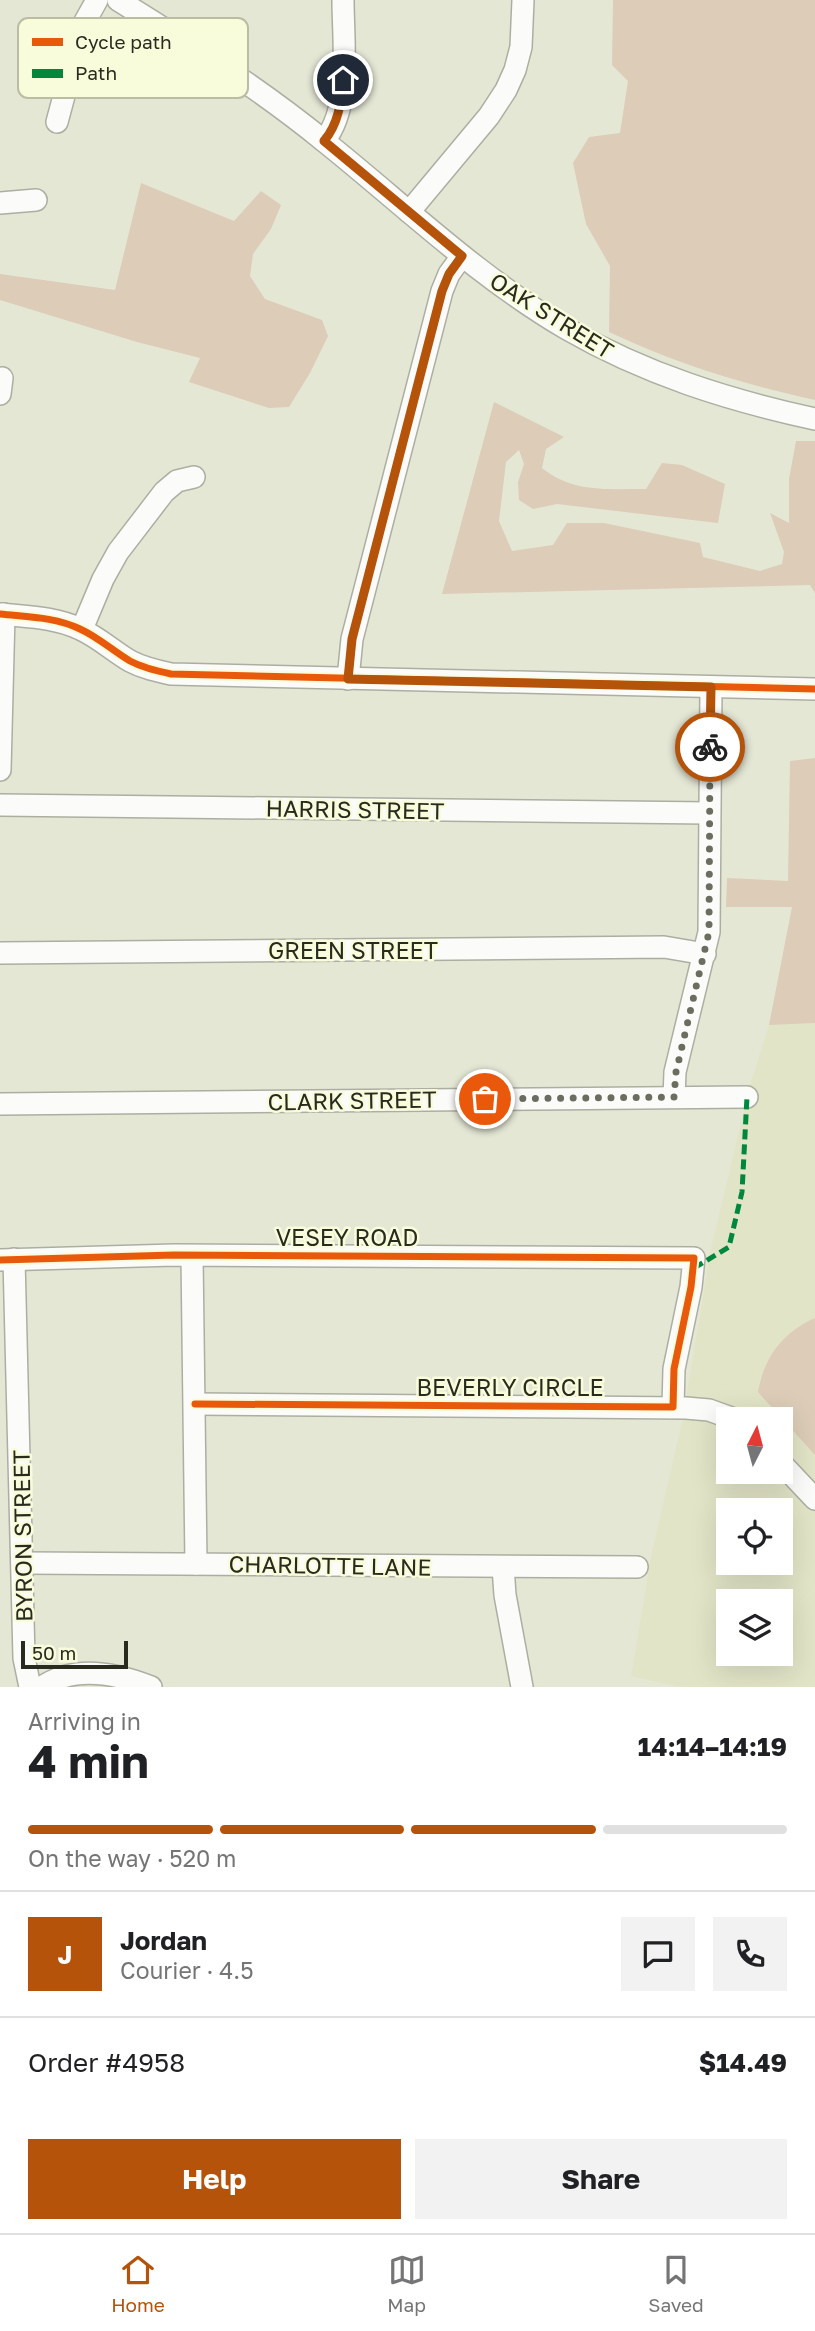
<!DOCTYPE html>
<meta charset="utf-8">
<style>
:root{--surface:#fff;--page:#f2f2f2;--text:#202124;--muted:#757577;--line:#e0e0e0;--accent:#b45309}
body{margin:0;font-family:"Golos Text",sans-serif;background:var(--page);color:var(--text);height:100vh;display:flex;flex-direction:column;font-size:26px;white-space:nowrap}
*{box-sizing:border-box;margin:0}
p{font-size:23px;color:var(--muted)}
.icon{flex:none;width:38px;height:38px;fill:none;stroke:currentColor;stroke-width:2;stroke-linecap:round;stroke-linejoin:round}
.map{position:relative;height:1687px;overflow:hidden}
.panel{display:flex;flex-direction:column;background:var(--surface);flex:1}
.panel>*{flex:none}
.needle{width:46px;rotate:6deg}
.controls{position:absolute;left:716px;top:1407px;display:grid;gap:14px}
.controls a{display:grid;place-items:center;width:77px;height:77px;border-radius:0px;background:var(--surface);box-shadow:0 7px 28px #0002;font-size:35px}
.scale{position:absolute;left:21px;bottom:18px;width:107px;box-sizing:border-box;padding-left:7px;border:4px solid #2a2b1f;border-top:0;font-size:19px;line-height:24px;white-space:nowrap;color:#2a2b1f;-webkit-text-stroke:5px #f9fcdb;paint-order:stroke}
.pin{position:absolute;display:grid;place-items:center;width:60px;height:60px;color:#fff;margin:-30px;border:4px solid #fff;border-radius:50%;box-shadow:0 2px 7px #0007}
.courier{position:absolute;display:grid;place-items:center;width:70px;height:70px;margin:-35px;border:5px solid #b45309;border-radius:50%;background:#fff;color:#222;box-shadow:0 2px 9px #0007}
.head em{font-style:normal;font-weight:700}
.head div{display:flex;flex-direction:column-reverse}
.head{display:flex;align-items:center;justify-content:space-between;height:119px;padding:0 28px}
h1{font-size:46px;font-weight:700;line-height:52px}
.bar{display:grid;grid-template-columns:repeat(4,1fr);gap:10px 7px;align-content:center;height:84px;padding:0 28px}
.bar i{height:9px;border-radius:5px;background:var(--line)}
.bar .on{background:var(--accent)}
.bar p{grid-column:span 4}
.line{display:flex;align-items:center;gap:18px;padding:0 28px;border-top:2px solid var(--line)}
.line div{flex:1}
.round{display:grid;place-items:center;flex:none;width:74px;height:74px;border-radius:0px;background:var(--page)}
.action{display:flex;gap:14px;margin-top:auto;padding:14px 28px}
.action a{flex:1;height:80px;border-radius:0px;background:var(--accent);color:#fff;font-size:28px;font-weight:700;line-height:80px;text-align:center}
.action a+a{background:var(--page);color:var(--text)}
.tabs{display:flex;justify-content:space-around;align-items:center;height:98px;border-top:2px solid var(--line);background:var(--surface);font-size:19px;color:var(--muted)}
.tabs a{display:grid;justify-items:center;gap:4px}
.tabs .on{color:var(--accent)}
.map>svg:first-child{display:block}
.built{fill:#e2e4c7;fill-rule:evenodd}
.green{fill:#dcccb8}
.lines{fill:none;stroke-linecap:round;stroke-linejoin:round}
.minor-casing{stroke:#adaea1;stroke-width:24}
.minor{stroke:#fbfbf9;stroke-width:21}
.quiet{stroke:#00873e;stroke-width:5;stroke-dasharray:10 5;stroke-linecap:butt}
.cycleway-casing{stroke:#f9fcdb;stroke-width:11}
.cycleway{stroke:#e8590c;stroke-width:7}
.done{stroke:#6b6d5f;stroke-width:7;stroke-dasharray:0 12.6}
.route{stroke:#b45309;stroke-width:9}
.labels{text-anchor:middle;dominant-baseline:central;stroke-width:5;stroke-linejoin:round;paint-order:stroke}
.street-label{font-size:23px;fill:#2a2b1f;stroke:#f9fcdb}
.key{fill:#f9fcdb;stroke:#bbbda3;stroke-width:2}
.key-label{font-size:19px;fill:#2a2b1f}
</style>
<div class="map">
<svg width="815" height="1687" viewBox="0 0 815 1687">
<rect width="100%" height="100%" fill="#e5e7d5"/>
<!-- built -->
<path class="built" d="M815 1023V1687H679L631 1676 651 1556 682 1422 711 1248 750 1085 769 1025ZM728 1419H780V1472H728ZM728 1510H780V1563H728ZM728 1601H780V1654H728Z"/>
<!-- green -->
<g class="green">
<path d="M613 0H815V400C742 384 677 364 609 332L610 266 586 224 573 163 589 137 620 133 628 81 612 65Z"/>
<polygon points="141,183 234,221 261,191 281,205 271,229 253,254 250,276 265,299 322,320 328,336 310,373 289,407 269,408 189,382 200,358 137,342 0,300 0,274 115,290"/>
<path d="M494 402 564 437 546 449 542 468C572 493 609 489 646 489L662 463 682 465 725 484 718 523 557 504 533 509 519 500 518 482 524 464 519 450 506 462 499 521 512 551 553 545 567 523H604L700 543 703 557 760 571 782 564 784 552 770 513 789 523V479L796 441H815V593L810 585 442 594Z"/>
<polygon points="815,758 815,1023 769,1025 792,907 726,907 727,878 788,881 790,761"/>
<path d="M815 1318V1455L758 1392C764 1357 783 1332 815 1318Z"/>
</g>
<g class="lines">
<defs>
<g id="minor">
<path d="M118 0C189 44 259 88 324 141 404 205 478 277 567 329 645 374 728 400 815 419"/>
<polyline points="57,122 83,25 97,0"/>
<path d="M324 141C352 107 343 42 343 0"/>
<polyline points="0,203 36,200"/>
<polyline points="409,212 489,116 506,90 515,70 521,47 523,0"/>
<polyline points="0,394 2,378"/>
<path d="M0 614C27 617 55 617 80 629 98 637 113 651 130 661 143 668 157 671 171 674L815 689"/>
<polyline points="82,629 103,579 118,552 164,492 177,481 194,477"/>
<polyline points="348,679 352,639 442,291 449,274 462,256"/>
<polyline points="0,770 4,614"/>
<polyline points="0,805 709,813"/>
<polyline points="0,953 664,947 705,954"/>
<polyline points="674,1097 675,1072 709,932 711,687"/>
<polyline points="0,1104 747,1097"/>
<polyline points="192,1256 196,1564"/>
<polyline points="14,1259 24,1658 30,1687"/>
<polyline points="0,1260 174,1255 694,1258 691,1287 674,1369 673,1407"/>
<polyline points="195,1404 686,1408 709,1410 734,1419"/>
<polyline points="780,1462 815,1499"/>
<polyline points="23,1563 637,1567"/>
<polyline points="503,1567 505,1595 522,1687"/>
<path d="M42 1687C74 1665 116 1673 151 1687"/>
</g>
</defs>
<!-- minor casing -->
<use href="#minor" class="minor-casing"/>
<!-- minor -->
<use href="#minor" class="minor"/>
<!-- quiet -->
<polyline class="quiet" points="694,1268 729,1247 742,1192 747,1097"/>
<defs>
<g id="cycleway">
<path d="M0 614C27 617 55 617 80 629 98 637 113 651 130 661 143 668 157 671 171 674L815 689"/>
<polyline points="0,1260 174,1255 694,1258 691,1287 674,1369 673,1407 195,1404"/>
</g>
</defs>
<!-- cycleway casing -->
<use href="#cycleway" class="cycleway-casing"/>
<!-- cycleway -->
<use href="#cycleway" class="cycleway"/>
</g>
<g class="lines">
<!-- done -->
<polyline class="done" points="485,1099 674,1097 676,1072 709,932 710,747"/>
<!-- route -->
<path class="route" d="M343 80C341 102 339 123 324 141L462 256 449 274 442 291 352 639 348 679 711 687 710 747"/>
</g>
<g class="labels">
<!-- street labels -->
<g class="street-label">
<text transform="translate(552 315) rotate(32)">OAK STREET</text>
<text transform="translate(355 809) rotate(1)">HARRIS STREET</text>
<text x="353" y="950">GREEN STREET</text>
<text transform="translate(352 1100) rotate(-1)">CLARK STREET</text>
<text x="347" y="1237">VESEY ROAD</text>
<text x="510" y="1387">BEVERLY CIRCLE</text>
<text transform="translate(22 1536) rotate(-91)">BYRON STREET</text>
<text transform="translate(330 1565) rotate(1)">CHARLOTTE LANE</text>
</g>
</g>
<!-- legend -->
<rect x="18" y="18" width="230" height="80" rx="10" class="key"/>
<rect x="32" y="38" width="31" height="8" fill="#e8590c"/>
<rect x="32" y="69" width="31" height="9" fill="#00873e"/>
<g class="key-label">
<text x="75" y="49">Cycle path</text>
<text x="75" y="80">Path</text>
</g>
</svg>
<div class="controls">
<a><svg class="needle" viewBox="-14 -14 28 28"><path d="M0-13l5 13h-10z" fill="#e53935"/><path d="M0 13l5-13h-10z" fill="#757577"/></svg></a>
<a><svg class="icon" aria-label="locate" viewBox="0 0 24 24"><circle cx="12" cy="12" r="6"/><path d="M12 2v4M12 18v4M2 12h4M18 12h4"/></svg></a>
<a><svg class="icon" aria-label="layers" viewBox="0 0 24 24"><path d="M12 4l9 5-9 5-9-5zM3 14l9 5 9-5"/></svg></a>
</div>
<div class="scale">50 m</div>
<div class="pin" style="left:485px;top:1099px;background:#ea580c"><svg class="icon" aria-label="bag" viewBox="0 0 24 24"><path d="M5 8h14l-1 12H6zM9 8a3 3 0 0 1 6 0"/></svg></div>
<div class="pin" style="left:343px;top:80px;background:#1f2937"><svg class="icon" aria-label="home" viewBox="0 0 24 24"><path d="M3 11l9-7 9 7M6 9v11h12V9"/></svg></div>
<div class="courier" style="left:710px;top:747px"><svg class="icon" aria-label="bike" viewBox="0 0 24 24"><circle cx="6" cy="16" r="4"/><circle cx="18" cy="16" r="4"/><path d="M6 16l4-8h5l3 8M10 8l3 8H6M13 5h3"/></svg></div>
</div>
<section class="panel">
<div class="head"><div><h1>4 min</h1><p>Arriving in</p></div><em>14:14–14:19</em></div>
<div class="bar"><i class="on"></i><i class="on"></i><i class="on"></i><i></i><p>On the way · 520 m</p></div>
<div class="line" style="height:126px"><b class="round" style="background:var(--accent);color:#fff">J</b><div><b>Jordan</b><p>Courier · 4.5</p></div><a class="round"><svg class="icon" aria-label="chat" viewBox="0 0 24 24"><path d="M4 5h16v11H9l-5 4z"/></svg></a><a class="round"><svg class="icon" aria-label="phone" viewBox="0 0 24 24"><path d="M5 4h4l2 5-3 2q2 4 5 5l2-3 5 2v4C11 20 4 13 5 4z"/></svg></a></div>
<div class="line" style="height:91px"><div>Order #4958</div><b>$14.49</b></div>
<div class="action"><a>Help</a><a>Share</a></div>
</section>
<nav class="tabs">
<a class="on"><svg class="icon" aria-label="home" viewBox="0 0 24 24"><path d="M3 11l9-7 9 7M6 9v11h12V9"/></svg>Home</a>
<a><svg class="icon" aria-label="map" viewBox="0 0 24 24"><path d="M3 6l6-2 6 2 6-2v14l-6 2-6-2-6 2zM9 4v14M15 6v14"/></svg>Map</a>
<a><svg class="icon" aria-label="saved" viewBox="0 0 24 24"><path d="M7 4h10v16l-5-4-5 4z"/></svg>Saved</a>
</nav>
